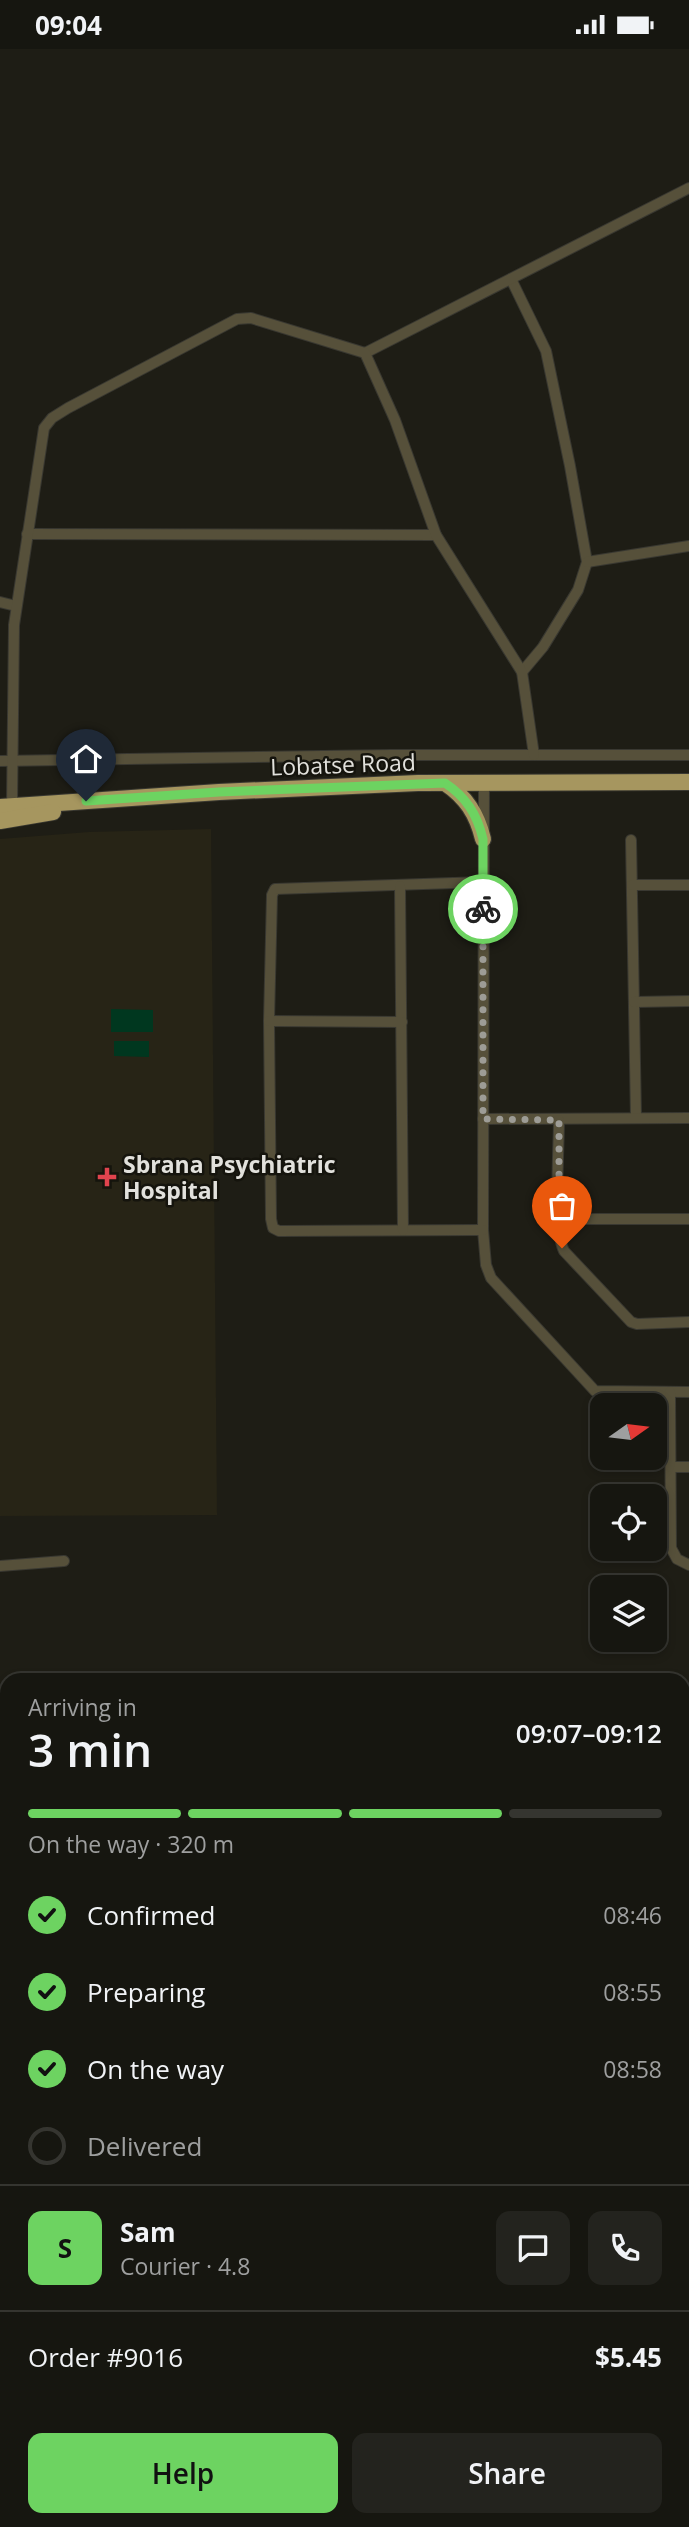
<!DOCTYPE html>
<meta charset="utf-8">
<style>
:root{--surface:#161610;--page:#23231e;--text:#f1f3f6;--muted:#9e9f9f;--line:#353530;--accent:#6dd361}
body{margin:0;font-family:"Open Sans",sans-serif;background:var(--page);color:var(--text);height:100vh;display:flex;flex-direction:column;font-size:26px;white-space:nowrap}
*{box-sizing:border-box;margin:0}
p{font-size:23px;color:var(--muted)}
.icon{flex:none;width:38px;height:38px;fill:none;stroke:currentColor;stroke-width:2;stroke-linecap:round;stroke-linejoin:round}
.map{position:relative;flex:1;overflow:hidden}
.details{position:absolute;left:0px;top:1624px;width:690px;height:854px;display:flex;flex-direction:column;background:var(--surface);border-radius:21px 21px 0 0;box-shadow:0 4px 10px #0003,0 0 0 2px var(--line)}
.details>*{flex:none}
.needle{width:46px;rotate:76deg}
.controls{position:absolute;left:590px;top:1344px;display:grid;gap:14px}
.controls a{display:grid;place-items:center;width:77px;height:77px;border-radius:14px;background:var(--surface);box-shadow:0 4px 10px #0003,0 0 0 2px var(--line);font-size:35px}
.pin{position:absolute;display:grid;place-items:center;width:60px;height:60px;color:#fff;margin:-72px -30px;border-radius:50% 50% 50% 0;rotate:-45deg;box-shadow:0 0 7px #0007}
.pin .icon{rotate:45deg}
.courier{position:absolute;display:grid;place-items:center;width:70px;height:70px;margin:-35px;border:5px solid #6dd361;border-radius:50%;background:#fff;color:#222;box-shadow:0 2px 9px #0007}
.headline em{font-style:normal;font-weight:600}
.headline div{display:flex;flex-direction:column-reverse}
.headline{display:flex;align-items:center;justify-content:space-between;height:119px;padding:0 28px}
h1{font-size:46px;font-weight:600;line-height:52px}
.bar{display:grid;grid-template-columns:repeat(4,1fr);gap:10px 7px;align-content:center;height:84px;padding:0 28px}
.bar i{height:9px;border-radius:5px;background:var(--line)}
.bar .on{background:var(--accent)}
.bar p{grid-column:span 4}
.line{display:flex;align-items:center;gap:18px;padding:0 28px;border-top:2px solid var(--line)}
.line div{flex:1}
.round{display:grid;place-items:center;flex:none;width:74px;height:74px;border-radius:14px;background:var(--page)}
ol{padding:0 28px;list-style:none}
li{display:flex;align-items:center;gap:21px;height:77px}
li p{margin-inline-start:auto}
li .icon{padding:7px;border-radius:50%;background:var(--accent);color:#111;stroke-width:4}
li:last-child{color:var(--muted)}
li i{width:38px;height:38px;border:4px solid var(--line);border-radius:50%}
.button{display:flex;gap:14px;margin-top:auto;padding:14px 28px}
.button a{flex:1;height:80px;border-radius:14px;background:var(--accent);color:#111;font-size:28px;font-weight:600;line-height:80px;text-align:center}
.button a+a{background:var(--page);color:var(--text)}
.status{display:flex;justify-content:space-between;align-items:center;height:49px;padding:0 35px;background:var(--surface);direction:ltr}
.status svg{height:19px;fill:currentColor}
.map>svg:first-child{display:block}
.built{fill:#272416}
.green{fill:#00371f}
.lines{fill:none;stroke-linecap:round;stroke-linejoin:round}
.minor-casing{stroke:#393831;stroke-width:12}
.highway-casing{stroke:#393831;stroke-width:18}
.minor{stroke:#56503a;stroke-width:10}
.highway{stroke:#a6965f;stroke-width:16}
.rail-casing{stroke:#c5c4bf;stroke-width:6}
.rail{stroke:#15140d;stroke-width:3.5;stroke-dasharray:10;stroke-linecap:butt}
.done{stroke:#9d9c96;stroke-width:7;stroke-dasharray:0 12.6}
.route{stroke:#6dd361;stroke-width:9}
.health-dot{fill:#e0444e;stroke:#15140d;stroke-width:2.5}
.labels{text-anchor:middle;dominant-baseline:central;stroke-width:5;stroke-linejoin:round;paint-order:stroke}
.street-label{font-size:23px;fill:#e2e1dc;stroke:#15140d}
.poi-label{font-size:23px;font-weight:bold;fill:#e2e1dc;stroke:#15140d;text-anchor:start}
</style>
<div class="status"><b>09:04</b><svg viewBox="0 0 49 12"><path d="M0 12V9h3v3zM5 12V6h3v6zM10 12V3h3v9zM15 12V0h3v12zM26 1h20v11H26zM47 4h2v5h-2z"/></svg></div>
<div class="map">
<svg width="689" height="2478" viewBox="0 0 689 2478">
<rect width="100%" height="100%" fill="#1e1d15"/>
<!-- built -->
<polygon class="built" points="211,780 217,1466 0,1467 0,790 89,783"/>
<!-- green -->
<g class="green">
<polygon points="111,960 153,961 153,983 111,983"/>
<polygon points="114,992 149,992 149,1008 114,1007"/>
</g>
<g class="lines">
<defs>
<g id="minor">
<polyline points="511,230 546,302 570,417 587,513 578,541 543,598 522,623"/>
<polyline points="365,304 689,139"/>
<polyline points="27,485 436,486"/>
<polyline points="587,513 689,497"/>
<polyline points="0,553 16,557"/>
<polyline points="0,712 391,706 689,706"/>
<polyline points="484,734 483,1181 486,1216 491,1229 595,1342 689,1343"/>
<polyline points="12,757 14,576 44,379 52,369 68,359 237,270 251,269 365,304 395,371 436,486 522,623 534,706"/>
<polyline points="631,791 636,1069"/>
<polyline points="483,833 275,840 272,846 269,972 271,1170 273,1179 279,1182 483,1181"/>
<polyline points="632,836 689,836"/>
<polyline points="400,837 403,1181"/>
<polyline points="634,953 689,952"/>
<polyline points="269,972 402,973"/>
<polyline points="483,1070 689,1069"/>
<path d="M559 1071C559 1099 553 1181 564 1202L631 1273 637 1275 689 1273"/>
<polyline points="559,1170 689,1170"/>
<polyline points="670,1343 671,1499 677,1510 689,1516"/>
<polyline points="671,1418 689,1418"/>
<polyline points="0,1517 64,1512"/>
</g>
<g id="highway">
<path d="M445 734C466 748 477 765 483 790"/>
<polyline points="0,758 219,743 418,734 689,733"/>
<polyline points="0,772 53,763"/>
</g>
</defs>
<!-- minor casing -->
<use href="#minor" class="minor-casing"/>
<!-- highway casing -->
<use href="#highway" class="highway-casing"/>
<!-- minor -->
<use href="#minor" class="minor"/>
<!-- highway -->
<use href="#highway" class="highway"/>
<defs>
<g id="rail">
<polyline points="682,1657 689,1657"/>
<polyline points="0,1659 7,1659"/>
</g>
</defs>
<!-- rail casing -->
<use href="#rail" class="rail-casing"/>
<!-- rail -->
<use href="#rail" class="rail"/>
</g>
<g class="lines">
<!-- done -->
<polyline class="done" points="483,860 483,1070 559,1071 559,1170 562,1199"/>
<!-- route -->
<path class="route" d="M86 752 219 743 445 734C466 748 477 765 483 790V860"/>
</g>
<!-- markers -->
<path class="health-dot" d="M103.5 1117.5h7v7h7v7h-7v7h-7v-7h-7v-7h7z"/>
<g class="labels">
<!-- street labels -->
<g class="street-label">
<text transform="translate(343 715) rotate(-2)">Lobatse Road</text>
</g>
<!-- poi labels -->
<g class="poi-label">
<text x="123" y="1115">Sbrana Psychiatric<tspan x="123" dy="26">Hospital</tspan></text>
</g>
</g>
</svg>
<div class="controls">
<a><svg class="needle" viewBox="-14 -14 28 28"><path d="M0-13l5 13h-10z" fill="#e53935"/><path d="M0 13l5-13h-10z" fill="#9e9f9f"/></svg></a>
<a><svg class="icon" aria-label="locate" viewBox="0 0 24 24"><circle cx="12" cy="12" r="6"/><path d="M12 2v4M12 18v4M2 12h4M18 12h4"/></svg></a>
<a><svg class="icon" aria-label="layers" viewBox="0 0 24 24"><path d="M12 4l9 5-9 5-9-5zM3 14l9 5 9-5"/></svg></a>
</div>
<div class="pin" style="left:562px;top:1199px;background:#ea580c"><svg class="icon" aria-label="bag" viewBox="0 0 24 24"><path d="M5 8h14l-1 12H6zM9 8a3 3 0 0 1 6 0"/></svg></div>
<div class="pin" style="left:86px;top:752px;background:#1f2937"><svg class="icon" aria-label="home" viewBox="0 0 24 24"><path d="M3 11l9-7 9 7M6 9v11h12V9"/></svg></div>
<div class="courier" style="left:483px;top:860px"><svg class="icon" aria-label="bike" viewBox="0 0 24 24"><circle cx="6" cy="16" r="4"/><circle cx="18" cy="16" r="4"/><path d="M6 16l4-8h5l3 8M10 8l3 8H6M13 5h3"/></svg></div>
<section class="details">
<div class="headline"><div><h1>3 min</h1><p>Arriving in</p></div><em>09:07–09:12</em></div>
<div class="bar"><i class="on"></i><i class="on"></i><i class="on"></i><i></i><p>On the way · 320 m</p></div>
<ol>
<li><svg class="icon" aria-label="check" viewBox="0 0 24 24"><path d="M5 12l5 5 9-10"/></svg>Confirmed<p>08:46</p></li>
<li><svg class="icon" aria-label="check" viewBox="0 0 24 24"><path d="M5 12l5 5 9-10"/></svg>Preparing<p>08:55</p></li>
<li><svg class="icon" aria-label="check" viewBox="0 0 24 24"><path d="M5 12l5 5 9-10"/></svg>On the way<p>08:58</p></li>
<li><i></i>Delivered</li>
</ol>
<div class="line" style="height:126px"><b class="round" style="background:var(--accent);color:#111">S</b><div><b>Sam</b><p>Courier · 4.8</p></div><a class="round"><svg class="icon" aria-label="chat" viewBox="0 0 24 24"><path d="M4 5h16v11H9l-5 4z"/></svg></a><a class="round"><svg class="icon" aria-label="phone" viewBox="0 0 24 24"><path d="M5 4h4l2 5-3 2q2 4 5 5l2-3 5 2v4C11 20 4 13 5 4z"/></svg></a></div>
<div class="line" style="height:91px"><div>Order #9016</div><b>$5.45</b></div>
<div class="button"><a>Help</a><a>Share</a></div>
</section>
</div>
